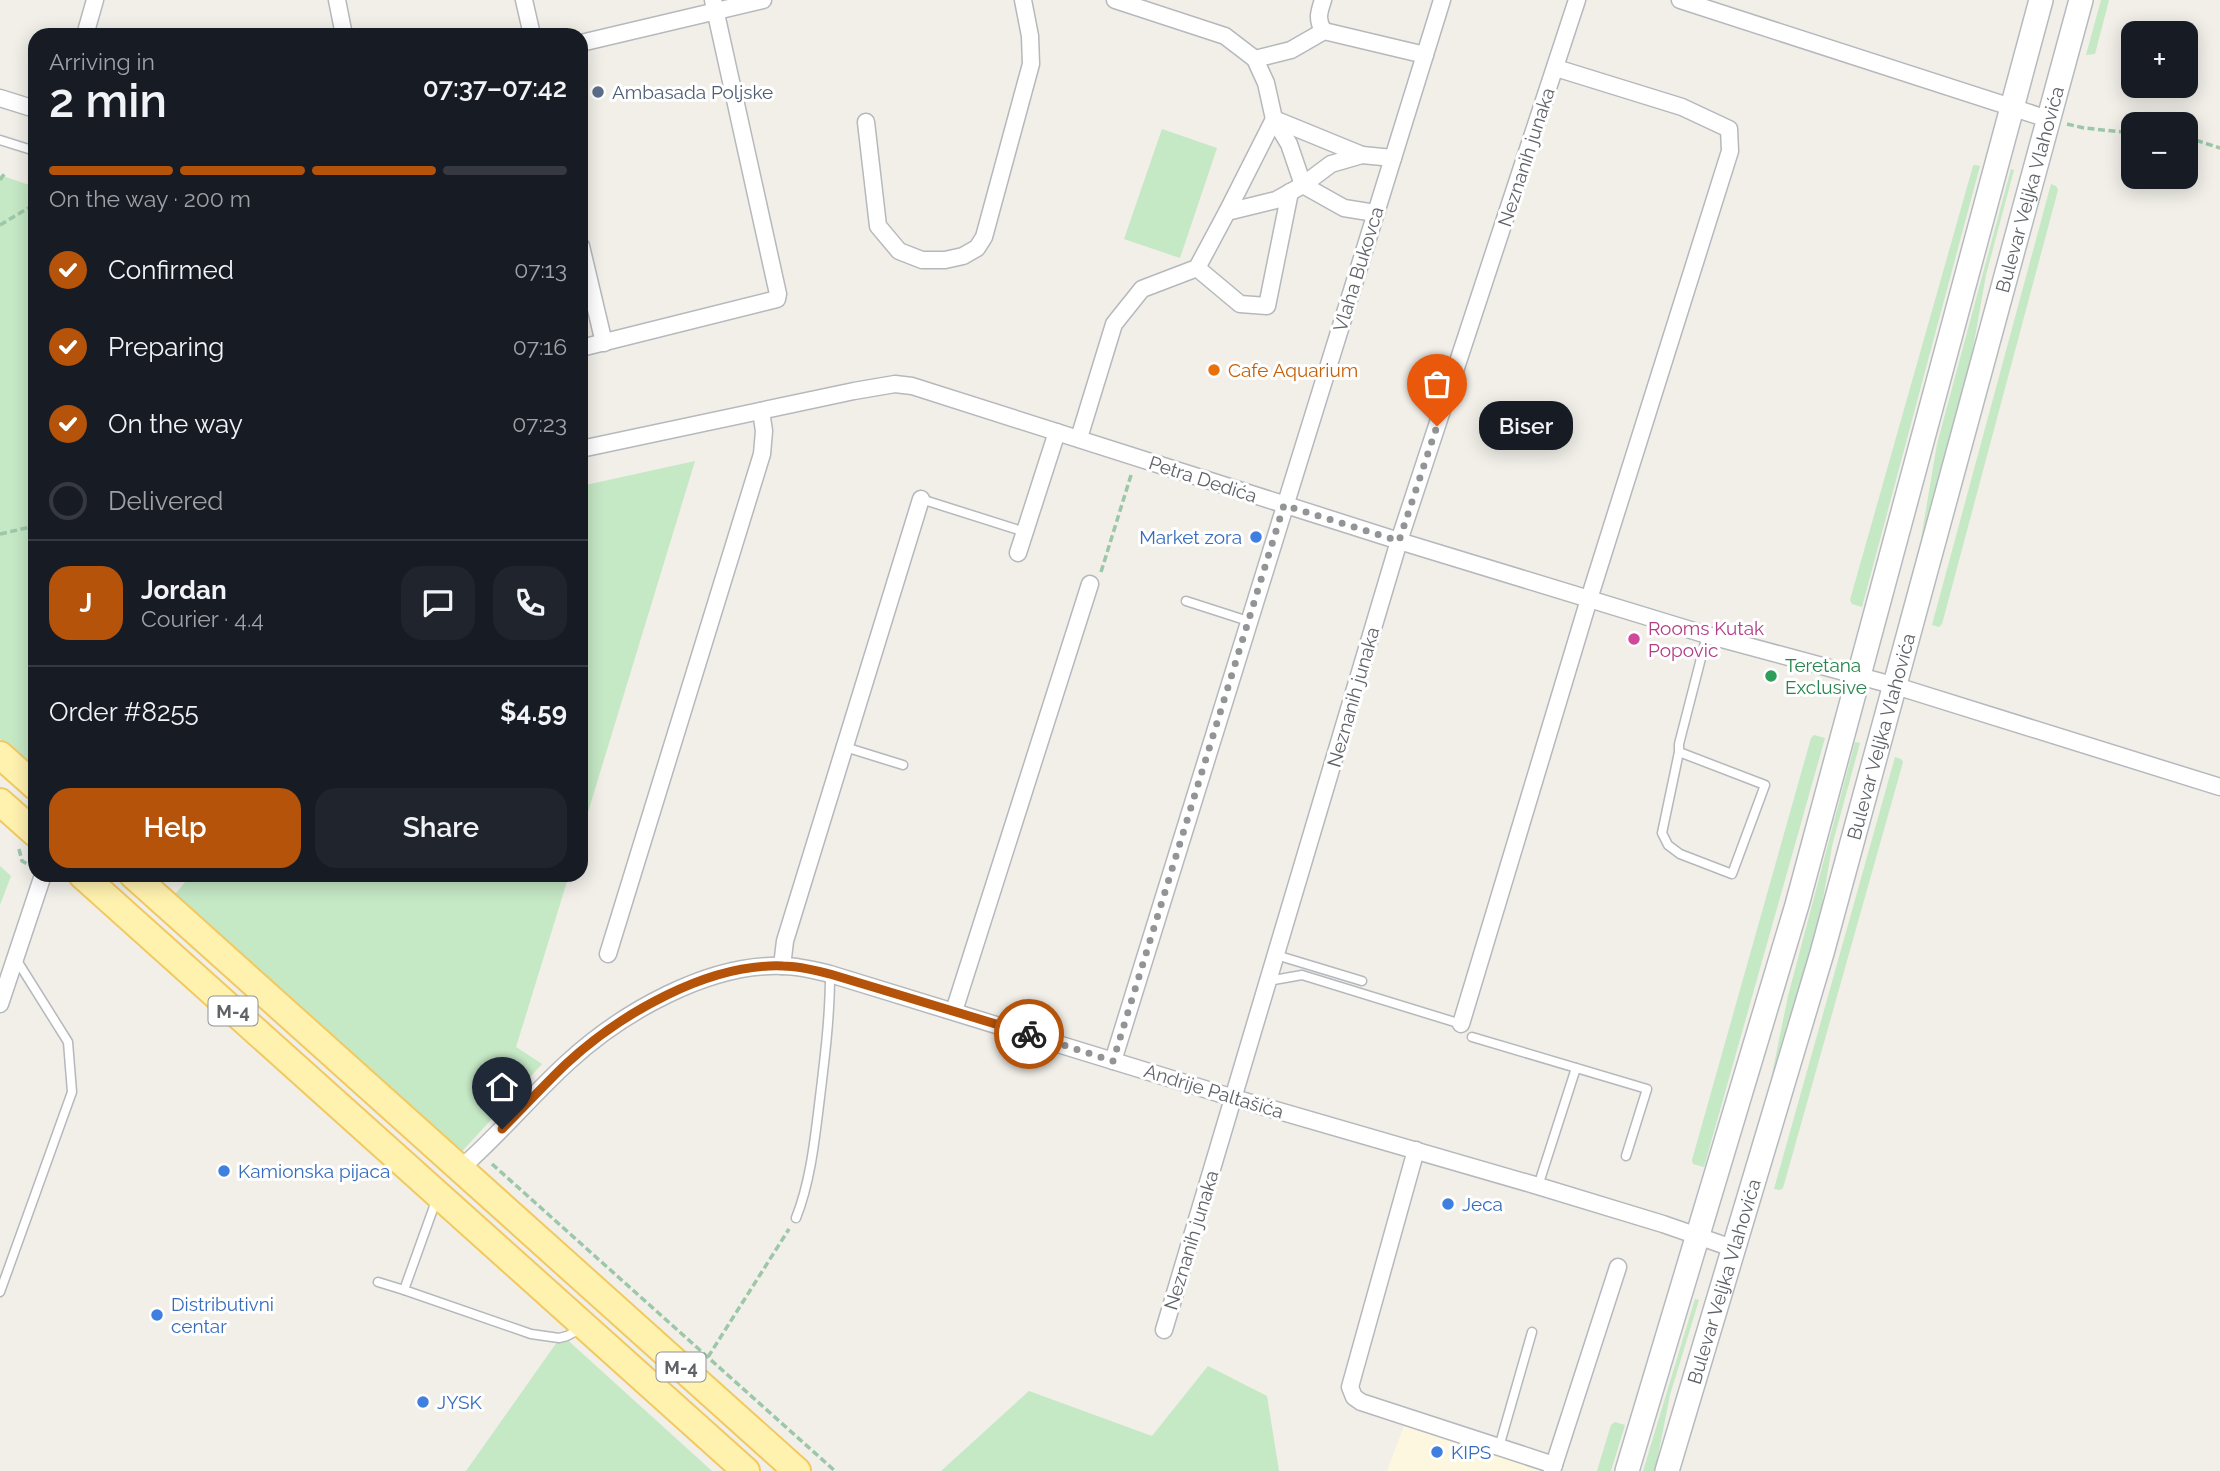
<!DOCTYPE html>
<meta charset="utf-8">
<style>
:root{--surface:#171b24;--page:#20242c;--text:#f1f3f6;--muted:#9ea1a6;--line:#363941;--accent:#b45309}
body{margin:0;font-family:Raleway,sans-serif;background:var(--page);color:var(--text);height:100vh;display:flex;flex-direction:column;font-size:26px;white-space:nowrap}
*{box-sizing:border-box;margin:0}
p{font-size:23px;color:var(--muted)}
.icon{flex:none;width:38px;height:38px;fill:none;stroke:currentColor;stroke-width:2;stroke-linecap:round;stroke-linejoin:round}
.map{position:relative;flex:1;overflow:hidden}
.sheet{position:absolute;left:28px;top:28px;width:560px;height:854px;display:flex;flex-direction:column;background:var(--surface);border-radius:21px;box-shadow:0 4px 18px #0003}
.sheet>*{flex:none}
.buttons{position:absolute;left:2121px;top:21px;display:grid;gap:14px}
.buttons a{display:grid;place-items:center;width:77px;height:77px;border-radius:14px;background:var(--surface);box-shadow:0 4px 18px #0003;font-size:35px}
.pin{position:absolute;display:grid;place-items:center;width:60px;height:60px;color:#fff;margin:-72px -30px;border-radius:50% 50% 50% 0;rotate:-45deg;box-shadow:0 0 7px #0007}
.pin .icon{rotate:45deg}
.courier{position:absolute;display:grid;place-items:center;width:70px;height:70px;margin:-35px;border:5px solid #b45309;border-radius:50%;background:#fff;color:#222;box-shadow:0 2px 9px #0007}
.bubble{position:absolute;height:49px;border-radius:21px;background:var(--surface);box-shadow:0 4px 18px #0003;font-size:23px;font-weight:600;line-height:49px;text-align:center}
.overview em{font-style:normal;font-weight:600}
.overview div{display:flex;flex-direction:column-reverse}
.overview{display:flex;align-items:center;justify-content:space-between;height:119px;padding:0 21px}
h1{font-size:46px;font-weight:600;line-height:52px}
.bar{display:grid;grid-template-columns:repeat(4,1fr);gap:10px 7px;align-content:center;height:84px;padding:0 21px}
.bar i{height:9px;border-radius:5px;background:var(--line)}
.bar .current{background:var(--accent)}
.bar p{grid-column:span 4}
.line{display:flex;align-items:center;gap:18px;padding:0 21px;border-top:2px solid var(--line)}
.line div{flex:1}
.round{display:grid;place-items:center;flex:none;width:74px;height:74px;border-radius:21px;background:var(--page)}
ol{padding:0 21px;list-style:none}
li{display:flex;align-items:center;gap:21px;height:77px}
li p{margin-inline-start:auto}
li .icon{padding:7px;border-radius:50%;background:var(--accent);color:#fff;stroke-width:4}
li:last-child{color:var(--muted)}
li i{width:38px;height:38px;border:4px solid var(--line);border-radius:50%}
.button{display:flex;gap:14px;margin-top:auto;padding:14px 21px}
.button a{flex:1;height:80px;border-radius:21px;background:var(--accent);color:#fff;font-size:28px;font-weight:600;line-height:80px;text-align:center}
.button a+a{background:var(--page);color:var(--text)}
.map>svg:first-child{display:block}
.commercial{fill:#fef7e0}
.green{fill:#c5e8c5}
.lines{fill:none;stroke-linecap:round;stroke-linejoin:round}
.service-casing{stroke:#b5b8bc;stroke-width:11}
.minor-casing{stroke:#b5b8bc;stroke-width:19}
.secondary-casing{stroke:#b6babf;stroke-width:26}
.primary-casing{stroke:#f2c960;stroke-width:30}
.path{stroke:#9cc7a9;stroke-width:3.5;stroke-dasharray:7 3.5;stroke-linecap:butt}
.service{stroke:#fff;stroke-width:8}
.minor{stroke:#fff;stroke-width:16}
.secondary{stroke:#fff;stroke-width:23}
.primary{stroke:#fff2af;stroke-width:26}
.done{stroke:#929495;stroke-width:7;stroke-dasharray:0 12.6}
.route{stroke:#b45309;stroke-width:9}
.service-dot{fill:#5c6f8a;stroke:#fff;stroke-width:2.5}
.food-dot{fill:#e8710a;stroke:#fff;stroke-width:2.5}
.shop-dot{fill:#3f7fe0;stroke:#fff;stroke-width:2.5}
.hotel-dot{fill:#d1479c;stroke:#fff;stroke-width:2.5}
.leisure-dot{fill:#2e9e5b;stroke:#fff;stroke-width:2.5}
.labels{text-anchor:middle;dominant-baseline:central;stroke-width:6;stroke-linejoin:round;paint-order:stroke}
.shield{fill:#fff;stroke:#8f9295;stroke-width:2}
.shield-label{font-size:18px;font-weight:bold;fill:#5f6368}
.service-label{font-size:19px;fill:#4e5e75;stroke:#fff;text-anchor:start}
.street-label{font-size:19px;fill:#5f6368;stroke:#fff}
.food-label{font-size:19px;fill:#c56008;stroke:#fff;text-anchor:start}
.shop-label{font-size:19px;fill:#366cbe;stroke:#fff;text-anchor:start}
.hotel-label{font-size:19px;fill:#b23c85;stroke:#fff;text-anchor:start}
.leisure-label{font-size:19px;fill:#27864d;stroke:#fff;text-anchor:start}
</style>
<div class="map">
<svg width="2220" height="1471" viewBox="0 0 2220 1471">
<rect width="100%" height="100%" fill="#f1efe8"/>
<!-- commercial -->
<polygon class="commercial" points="1404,1426 1540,1471 1387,1471"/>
<!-- green -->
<g class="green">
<polygon points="2101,0 2109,0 2095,54 2086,55"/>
<polygon points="1162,129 1217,148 1180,258 1124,239"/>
<polygon points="1975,165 1980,166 1862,607 1852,604 1850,600 1973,166"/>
<polygon points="2011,169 2014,170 1986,275 1969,371 1903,622 1899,621 1921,539 1937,444"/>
<polygon points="0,175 35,187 35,766 27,762 0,739"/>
<polygon points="2051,184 2056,186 2058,190 1942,624 1939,627 1932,625"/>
<polygon points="695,461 581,835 581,486"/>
<polygon points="1814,735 1825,738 1704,1167 1693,1164 1692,1160 1811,738"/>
<polygon points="1855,742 1860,743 1832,846 1818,929 1744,1184 1740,1183 1770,1084 1788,996"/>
<polygon points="1895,757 1901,759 1903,762 1783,1188 1780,1190 1774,1189"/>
<polygon points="0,866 11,876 0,905"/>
<polygon points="191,875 569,875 516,1047 542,1064 455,1159 161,911"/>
<polygon points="1695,1299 1699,1300 1670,1395 1655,1471 1643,1471"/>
<polygon points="562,1335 712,1471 466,1471"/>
<polygon points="1208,1366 1267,1396 1279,1471 941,1471 1029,1391 1152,1436"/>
<polygon points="1615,1422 1625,1425 1611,1471 1597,1471 1611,1425"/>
</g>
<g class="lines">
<defs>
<g id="service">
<polyline points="0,140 35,151"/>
<polyline points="921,499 1025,532"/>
<polyline points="1186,601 1248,621"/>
<polyline points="845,747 903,765"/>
<polyline points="1679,752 1662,833 1668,845 1680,854 1732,874 1765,785 1679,752 1679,744 1707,635"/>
<polyline points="1276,955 1362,981"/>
<polyline points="1268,981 1302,975 1461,1024"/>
<polyline points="1472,1037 1647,1089 1626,1156"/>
<polyline points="1538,1186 1576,1068"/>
<polyline points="437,1198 404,1290 531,1334 559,1338 567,1336 580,1329"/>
<path d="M796 1218C811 1180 815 1137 820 1097 825 1056 830 1016 830 974"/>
<polyline points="378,1282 404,1290"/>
<polyline points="0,1292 72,1092 68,1042 16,959"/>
<polyline points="1499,1447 1532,1332"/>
</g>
<g id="minor">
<polyline points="337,0 344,35"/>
<polyline points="524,0 532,35"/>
<polyline points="1115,0 1225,36 1255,59 1266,83 1274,119 1289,144 1303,185 1344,208 1375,213"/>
<path d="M1323 0C1319 12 1316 20 1324 31L1425 55"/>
<polyline points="1680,0 2048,119"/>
<polyline points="85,35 95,0"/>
<polyline points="581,43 763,0"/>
<polyline points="1255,59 1291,50 1324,31"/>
<polyline points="0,98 35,109"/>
<polyline points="866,122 878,226 899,251 922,260 945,260 963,256 977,248 984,237 1031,64 1030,36 1023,0"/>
<polyline points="1227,212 1274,119 1362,155"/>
<polyline points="581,246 604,343"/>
<polyline points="1197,268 1240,304 1267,306 1290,192"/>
<polyline points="581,348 777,299 778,294 713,0"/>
<polyline points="1079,438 1114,324 1142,289 1197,268 1227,212 1276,200 1303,185 1331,164 1362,155 1393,158"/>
<polyline points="581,449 854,391 895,384 912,386 1399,541 1707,635 1896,686 2220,787"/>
<polyline points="1018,553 1057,432"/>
<polyline points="608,954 762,454 764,431 761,411"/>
<polyline points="782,966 785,941 921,499"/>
<polyline points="0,1004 43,875"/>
<polyline points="954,1011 1090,584"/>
<polyline points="1461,1024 1589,599 1730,151 1729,129 1682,107 1556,68"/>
<polyline points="1113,1061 1442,0"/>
<polyline points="1416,1150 1350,1387 1354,1397 1361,1402 1554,1465"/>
<path d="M460 1169C498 1136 530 1097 567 1063 621 1013 708 963 783 966 799 966 814 970 830 974L1234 1098 1538 1186 1663 1224 1735 1249"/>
<polyline points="1164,1330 1399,541 1577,0"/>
<polyline points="1552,1471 1618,1267"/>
</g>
<g id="secondary">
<polyline points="1627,1471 1797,905 2041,0"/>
<path id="s1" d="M1667 1471 1822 953 2081 0"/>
</g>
<g id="primary">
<polyline points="0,755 35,786"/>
<polyline points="0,802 35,833"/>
<polyline points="82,875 746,1471"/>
<polyline points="133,875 797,1471"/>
</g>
</defs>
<!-- service casing -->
<use href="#service" class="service-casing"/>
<!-- minor casing -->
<use href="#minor" class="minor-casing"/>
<!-- secondary casing -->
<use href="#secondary" class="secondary-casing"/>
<!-- primary casing -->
<use href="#primary" class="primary-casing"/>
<!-- path -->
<g class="path">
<polyline points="2067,124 2084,128 2133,133"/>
<polyline points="2186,137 2220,148"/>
<polyline points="0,180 5,173"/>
<polyline points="0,225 35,204"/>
<polyline points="0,534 35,526"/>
<polyline points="1101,572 1132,472"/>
<polyline points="19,849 22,861 29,865"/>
<polyline points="492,1164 835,1471"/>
<polyline points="708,1357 789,1229"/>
</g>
<!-- service -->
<use href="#service" class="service"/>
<!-- minor -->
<use href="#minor" class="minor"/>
<!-- secondary -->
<use href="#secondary" class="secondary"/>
<!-- primary -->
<use href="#primary" class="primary"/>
</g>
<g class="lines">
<!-- done -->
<polyline class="done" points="1029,1034 1113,1061 1284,505 1399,541 1437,426"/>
<!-- route -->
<path class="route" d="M502 1129C524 1107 544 1085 566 1064 620 1014 708 963 783 966 799 966 814 970 830 974L1029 1034"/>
</g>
<!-- markers -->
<circle class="service-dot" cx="598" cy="92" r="7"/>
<circle class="food-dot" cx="1214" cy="370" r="7"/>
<g class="shop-dot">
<circle cx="1256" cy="537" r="7"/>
<circle cx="224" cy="1171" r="7"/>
<circle cx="1448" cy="1204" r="7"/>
<circle cx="157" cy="1315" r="7"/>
<circle cx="423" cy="1402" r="7"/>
<circle cx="1437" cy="1452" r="7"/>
</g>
<circle class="hotel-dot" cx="1634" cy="639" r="7"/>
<circle class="leisure-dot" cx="1771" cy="676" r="7"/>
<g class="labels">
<!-- shield labels -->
<g class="shield">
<rect x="208.5" y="996.5" width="49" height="29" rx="5"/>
<rect x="656.5" y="1352.5" width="49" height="29" rx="5"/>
</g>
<g class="shield-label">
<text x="233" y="1011">M-4</text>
<text x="681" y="1367">M-4</text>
</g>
<!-- service labels -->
<g class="service-label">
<text x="612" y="92">Ambasada Poljske</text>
</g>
<!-- street labels -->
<g class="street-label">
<text transform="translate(1526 157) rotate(-72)">Neznanih junaka</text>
<text stroke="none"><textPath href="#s1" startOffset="1332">Bulevar Veljka Vlahovića</textPath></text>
<text transform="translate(1358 269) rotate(-73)">Vlaha Bukovca</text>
<text transform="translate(1203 479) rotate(18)">Petra Dedića</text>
<text transform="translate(1353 697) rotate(-74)">Neznanih junaka</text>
<text stroke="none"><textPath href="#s1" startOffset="765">Bulevar Veljka Vlahovića</textPath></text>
<text transform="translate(1214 1091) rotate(17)">Andrije Paltašića</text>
<text transform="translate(1191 1240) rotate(-73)">Neznanih junaka</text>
<text stroke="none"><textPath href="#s1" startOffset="198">Bulevar Veljka Vlahovića</textPath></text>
</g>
<!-- food labels -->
<g class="food-label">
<text x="1228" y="370">Cafe Aquarium</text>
</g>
<!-- shop labels -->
<g class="shop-label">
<text x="1242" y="537" text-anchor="end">Market zora</text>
<text x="238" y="1171">Kamionska pijaca</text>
<text x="1462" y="1204">Jeca</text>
<text x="171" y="1304">Distributivni<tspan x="171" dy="22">centar</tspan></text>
<text x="437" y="1402">JYSK</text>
<text x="1451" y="1452">KIPS</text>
</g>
<!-- hotel labels -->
<g class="hotel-label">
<text x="1648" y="628">Rooms Kutak<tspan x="1648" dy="22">Popovic</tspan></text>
</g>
<!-- leisure labels -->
<g class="leisure-label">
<text x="1785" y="665">Teretana<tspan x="1785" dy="22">Exclusive</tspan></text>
</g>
</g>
</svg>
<div class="buttons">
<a>+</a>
<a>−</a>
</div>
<div class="pin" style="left:1437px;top:426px;background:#ea580c"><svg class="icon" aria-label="bag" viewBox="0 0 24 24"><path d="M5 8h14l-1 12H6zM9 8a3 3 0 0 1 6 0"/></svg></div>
<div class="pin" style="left:502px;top:1129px;background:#1f2937"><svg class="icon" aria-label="home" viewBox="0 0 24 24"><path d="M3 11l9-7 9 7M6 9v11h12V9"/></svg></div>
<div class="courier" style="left:1029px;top:1034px"><svg class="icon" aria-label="bike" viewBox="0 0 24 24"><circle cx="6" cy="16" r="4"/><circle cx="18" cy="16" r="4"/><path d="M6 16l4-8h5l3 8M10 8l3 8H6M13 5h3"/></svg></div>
<div class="bubble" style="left:1479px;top:401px;width:94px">Biser</div>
<section class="sheet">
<div class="overview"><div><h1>2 min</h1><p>Arriving in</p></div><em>07:37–07:42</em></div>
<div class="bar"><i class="current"></i><i class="current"></i><i class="current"></i><i></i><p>On the way · 200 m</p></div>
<ol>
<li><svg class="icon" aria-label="check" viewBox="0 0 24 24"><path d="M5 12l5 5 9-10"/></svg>Confirmed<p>07:13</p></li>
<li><svg class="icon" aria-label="check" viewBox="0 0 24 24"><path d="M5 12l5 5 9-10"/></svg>Preparing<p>07:16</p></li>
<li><svg class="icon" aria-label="check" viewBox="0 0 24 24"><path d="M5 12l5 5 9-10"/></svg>On the way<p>07:23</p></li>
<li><i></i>Delivered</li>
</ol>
<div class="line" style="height:126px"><b class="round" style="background:var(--accent);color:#fff">J</b><div><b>Jordan</b><p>Courier · 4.4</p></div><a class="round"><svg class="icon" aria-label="chat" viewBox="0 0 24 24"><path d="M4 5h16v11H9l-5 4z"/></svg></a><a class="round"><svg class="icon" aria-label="phone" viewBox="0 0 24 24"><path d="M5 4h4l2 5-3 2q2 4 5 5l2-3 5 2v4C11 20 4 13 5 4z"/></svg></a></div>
<div class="line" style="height:91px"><div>Order #8255</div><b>$4.59</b></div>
<div class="button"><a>Help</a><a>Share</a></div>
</section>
</div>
